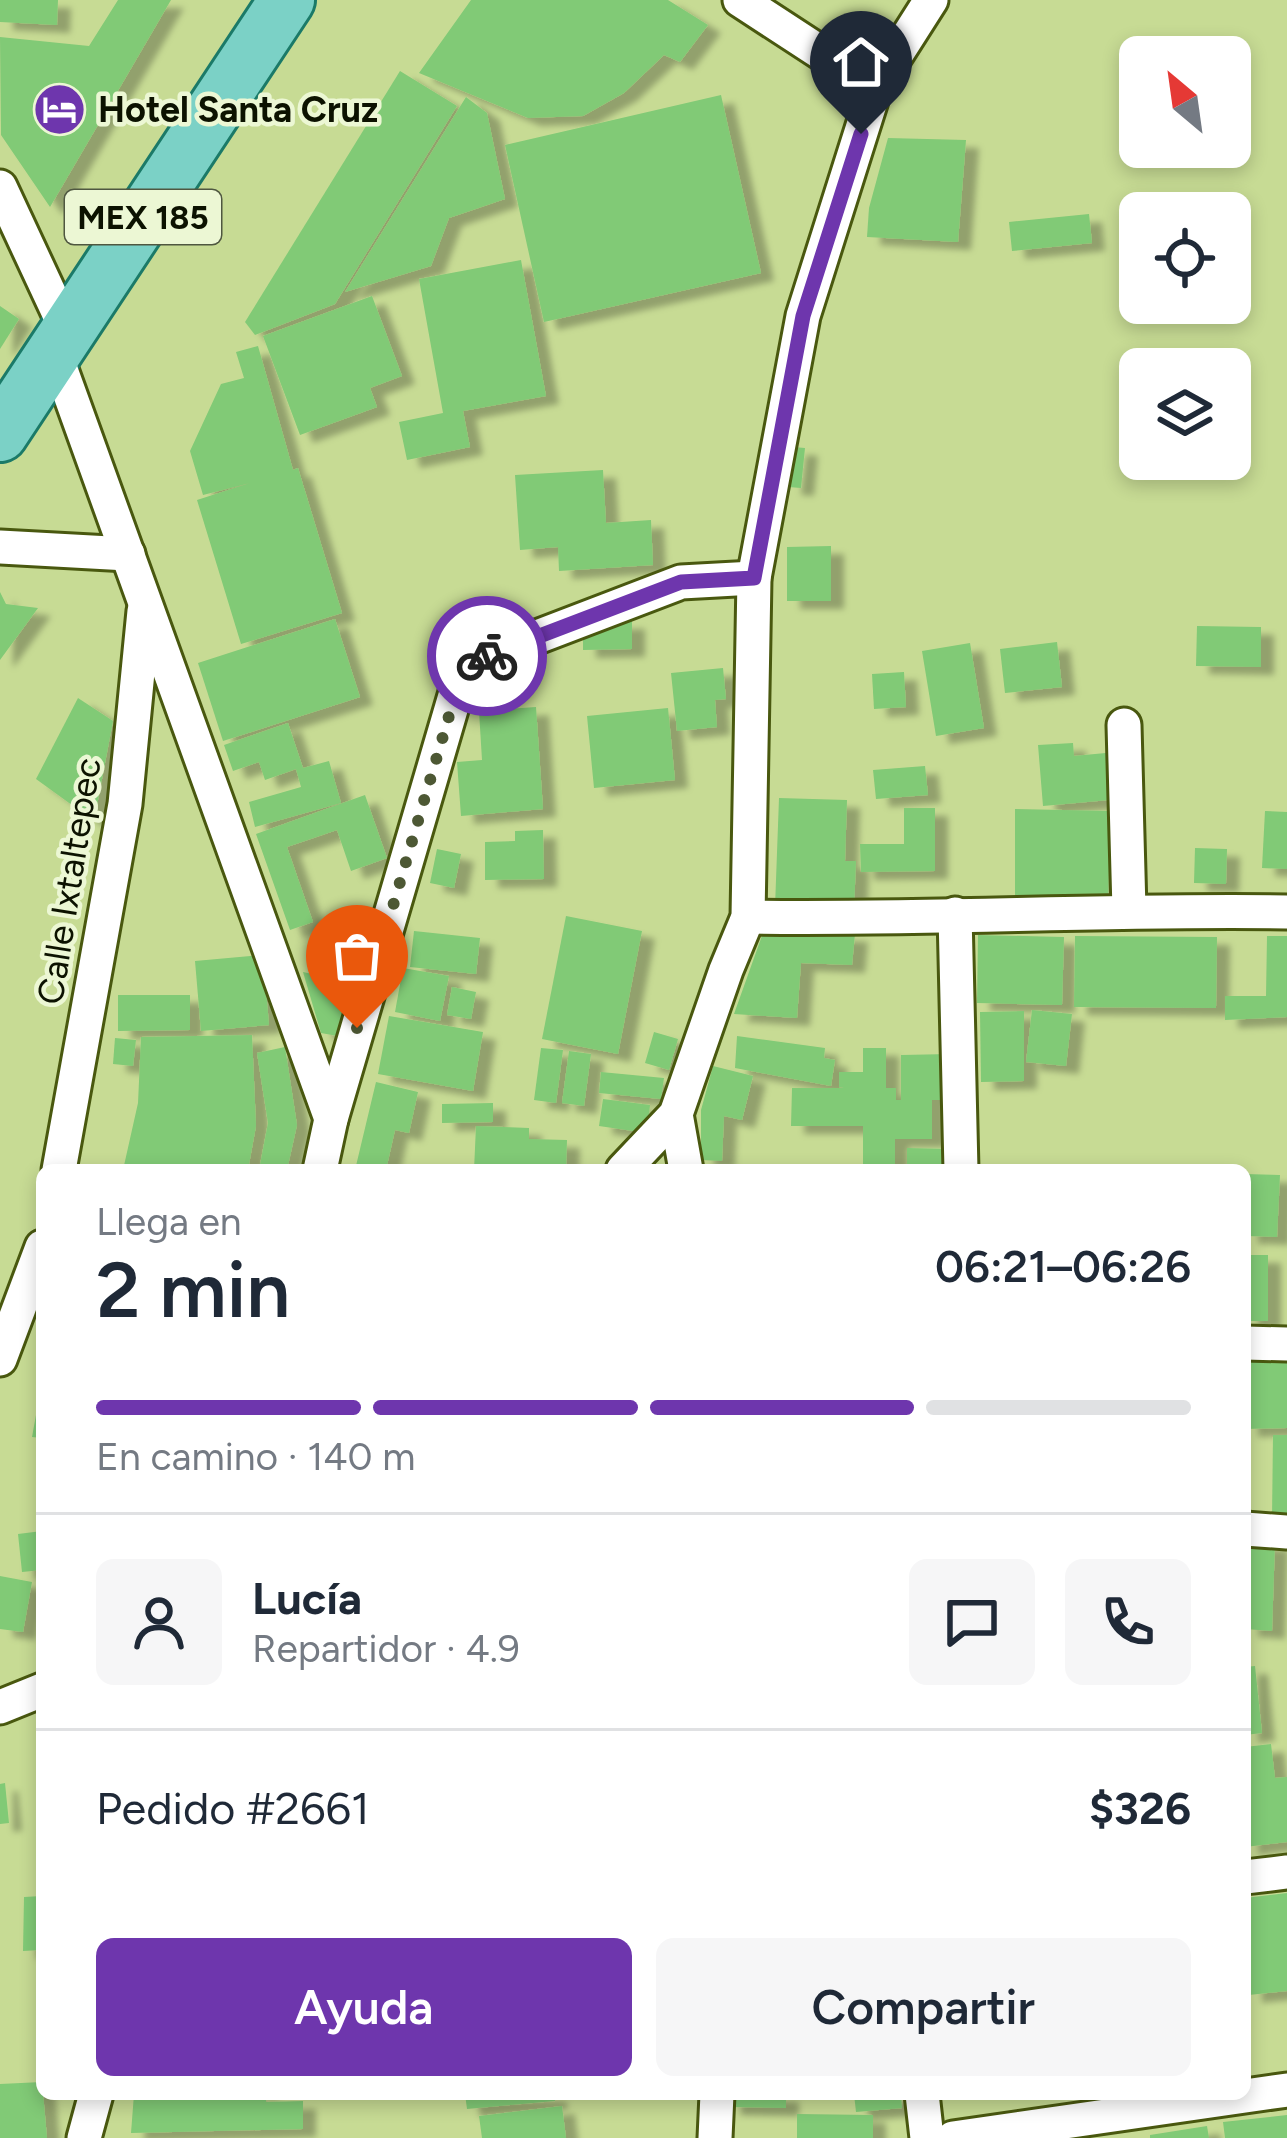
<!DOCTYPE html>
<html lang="es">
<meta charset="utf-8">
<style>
:root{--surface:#fff;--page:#f6f6f7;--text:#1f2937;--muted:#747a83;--line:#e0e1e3;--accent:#6e36ad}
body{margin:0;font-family:Figtree,sans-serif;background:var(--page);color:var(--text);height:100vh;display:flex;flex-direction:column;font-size:45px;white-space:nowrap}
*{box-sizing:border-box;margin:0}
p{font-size:39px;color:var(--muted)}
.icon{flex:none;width:66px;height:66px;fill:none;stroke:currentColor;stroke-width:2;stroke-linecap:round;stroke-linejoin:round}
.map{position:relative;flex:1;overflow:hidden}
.side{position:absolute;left:36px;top:1164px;width:1215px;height:936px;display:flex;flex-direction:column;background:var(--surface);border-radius:18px;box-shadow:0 6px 18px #0003}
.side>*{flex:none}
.needle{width:78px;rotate:331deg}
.tools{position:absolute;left:1119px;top:36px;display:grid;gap:24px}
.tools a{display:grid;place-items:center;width:132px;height:132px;border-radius:18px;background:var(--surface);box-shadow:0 6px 18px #0003;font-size:60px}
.pin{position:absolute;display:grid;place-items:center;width:102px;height:102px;color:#fff;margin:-123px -51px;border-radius:50% 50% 50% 0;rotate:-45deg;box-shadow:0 0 12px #0007}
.pin .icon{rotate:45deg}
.courier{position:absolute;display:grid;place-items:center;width:120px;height:120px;margin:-60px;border:9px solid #6e36ad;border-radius:50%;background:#fff;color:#222;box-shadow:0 3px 15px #0007}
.overview em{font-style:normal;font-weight:600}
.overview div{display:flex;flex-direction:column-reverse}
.overview{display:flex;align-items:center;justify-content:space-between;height:204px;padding:0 60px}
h1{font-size:78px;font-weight:600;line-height:90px}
.bar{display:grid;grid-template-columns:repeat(4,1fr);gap:18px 12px;align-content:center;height:144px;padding:0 60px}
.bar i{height:15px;border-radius:9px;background:var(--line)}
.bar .on{background:var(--accent)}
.bar p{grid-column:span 4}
.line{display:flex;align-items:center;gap:30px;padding:0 60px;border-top:3px solid var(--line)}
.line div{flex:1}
.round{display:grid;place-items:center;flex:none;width:126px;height:126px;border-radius:18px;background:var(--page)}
.primary-button{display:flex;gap:24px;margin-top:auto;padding:24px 60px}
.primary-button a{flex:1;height:138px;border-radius:18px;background:var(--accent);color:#fff;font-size:48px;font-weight:600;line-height:138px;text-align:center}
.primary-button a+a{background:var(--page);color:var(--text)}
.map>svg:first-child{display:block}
.building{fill:#81ca76;filter:url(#shadow)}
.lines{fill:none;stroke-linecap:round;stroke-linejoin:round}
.minor-casing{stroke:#49580f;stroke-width:39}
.primary-casing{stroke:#1b7a68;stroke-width:60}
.minor{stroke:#fff;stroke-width:33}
.primary{stroke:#7bd1c6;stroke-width:54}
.done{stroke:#4d5834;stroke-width:12;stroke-dasharray:0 21.6}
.route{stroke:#6e36ad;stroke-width:15}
.labels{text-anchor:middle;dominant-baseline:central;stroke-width:9;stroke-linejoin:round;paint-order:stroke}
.shield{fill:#ecf7d4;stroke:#4f5740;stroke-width:3}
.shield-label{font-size:33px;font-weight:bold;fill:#0c1200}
.poi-label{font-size:36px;font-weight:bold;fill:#0c1200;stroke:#ecf7d4;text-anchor:start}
.street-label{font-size:36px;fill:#0c1200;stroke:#ecf7d4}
</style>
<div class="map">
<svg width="1287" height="2138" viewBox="0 0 1287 2138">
<defs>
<filter id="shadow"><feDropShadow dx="13" dy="8" stdDeviation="3" flood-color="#0004"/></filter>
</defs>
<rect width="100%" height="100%" fill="#c7db94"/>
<!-- building -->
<g class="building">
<polygon points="0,0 58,0 57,25 0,22"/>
<polygon points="118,0 171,0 50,207 1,135 0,37 89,46"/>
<polygon points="471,0 668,0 708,25 680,62 664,55 624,93 583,116 528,118 419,73"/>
<polygon points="400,71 457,106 335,304 255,335 245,322"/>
<polygon points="721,95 761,273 544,322 505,145"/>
<polygon points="466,97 487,113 505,199 449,218 431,266 345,292"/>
<polygon points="888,138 966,140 958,242 867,237 869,208"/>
<polygon points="1089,214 1092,243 1012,251 1009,222"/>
<polygon points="521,260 546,396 463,411 470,447 407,460 399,422 443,413 419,279"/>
<polygon points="372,296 402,376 370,388 377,407 300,435 263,336"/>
<polygon points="0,306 19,319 0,349"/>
<polygon points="258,346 293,470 298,468 342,613 241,644 197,500 250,483 203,495 190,451 221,384 244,378 236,352"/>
<polygon points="793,447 805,448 801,488 788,487"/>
<polygon points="603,470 606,523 651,520 653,565 559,571 558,547 520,550 515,475"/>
<polygon points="831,546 831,601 787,601 787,547"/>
<polygon points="0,592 6,604 38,608 0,660"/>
<polygon points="335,619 360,697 223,741 198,663"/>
<polygon points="632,621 632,649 583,650 583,622"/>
<polygon points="1197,626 1261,627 1261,667 1196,666"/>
<polygon points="1057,642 1062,687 1005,693 1000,649"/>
<polygon points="970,643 984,728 936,736 922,651"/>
<polygon points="723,668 726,699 715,700 717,727 677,731 671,673"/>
<polygon points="904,672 906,707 874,709 872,674"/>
<polygon points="78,698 113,721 94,821 36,779"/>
<polygon points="536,707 543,809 461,816 457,762 482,760 479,711"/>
<polygon points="668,708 675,780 594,788 587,716"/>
<polygon points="288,723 303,768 329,761 341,803 255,827 249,802 301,787 296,769 265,780 259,762 233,771 224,745"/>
<polygon points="1073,743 1074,756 1116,752 1120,799 1043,806 1038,745"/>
<polygon points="925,766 928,795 876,799 873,770"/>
<polygon points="365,795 387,858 351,871 337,830 287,847 313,922 290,930 256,834"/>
<polygon points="779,798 847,800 845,861 856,861 854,909 775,907"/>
<polygon points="904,808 935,808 935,871 861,872 860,844 904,844"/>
<polygon points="1015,809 1111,811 1108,900 1015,900"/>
<polygon points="1265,811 1287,812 1287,869 1262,868"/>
<polygon points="543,830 544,879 485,880 485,842 515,841 515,831"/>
<polygon points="1195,848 1227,849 1226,884 1194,883"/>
<polygon points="437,849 461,854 454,888 430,883"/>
<polygon points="566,916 642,931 618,1054 542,1039"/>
<polygon points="764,930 855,934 852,965 801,963 797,1018 734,1014"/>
<polygon points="414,931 480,938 476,974 410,967"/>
<polygon points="978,935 1064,937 1062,1005 977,1003"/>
<polygon points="1075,936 1217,937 1216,1008 1074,1007"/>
<polygon points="1267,936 1287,936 1287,1017 1225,1020 1225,996 1266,996"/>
<polygon points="263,955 269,1025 201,1031 195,961"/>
<polygon points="403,968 449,976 440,1021 395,1012"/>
<polygon points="303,972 354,983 343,1037 321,1033"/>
<polygon points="452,987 476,992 471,1019 447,1015"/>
<polygon points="118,995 190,995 190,1030 118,1031"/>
<polygon points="1032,1010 1072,1014 1066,1066 1026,1062"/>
<polygon points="1024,1011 1024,1081 981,1082 980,1012"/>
<polygon points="389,1016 483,1032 473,1091 378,1074"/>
<polygon points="654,1032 678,1039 669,1070 645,1063"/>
<polygon points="252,1035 256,1126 248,1170 123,1170 138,1103 141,1037"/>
<polygon points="737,1036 825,1048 824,1058 835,1060 831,1086 735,1068"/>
<polygon points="115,1038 136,1040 133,1066 113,1064"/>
<polygon points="285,1047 297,1125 287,1170 259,1170 268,1123 257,1053"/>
<polygon points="541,1048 563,1050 556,1103 534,1100"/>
<polygon points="863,1048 886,1048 886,1088 896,1088 896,1100 901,1100 901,1055 950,1054 950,1100 932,1100 932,1139 895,1139 895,1170 863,1170 863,1126 791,1126 792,1088 844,1088 839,1087 839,1072 863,1072"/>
<polygon points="569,1051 591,1054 584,1106 562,1103"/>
<polygon points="713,1066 753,1076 742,1120 724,1116 722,1161 701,1160 701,1110"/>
<polygon points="601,1072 664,1078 661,1099 599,1093"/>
<polygon points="376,1082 418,1092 409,1133 395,1130 386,1170 355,1170"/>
<polygon points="603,1099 650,1105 647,1133 599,1126"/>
<polygon points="493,1103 493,1122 442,1123 442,1104"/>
<polygon points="476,1126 529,1128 529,1139 567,1140 566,1170 474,1170"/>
<polygon points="907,1148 951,1149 951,1170 907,1170"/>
<polygon points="1245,1174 1280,1175 1277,1237 1245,1236"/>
<rect x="1245" y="1255" width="23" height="66"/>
<polygon points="1245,1351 1287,1351 1287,1428 1245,1429"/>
<polygon points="40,1393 42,1393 42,1438 32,1437"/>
<polygon points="1273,1435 1287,1435 1287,1518 1272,1518"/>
<polygon points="42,1531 42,1570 22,1572 18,1534"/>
<polygon points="1245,1542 1275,1542 1272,1631 1245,1629 1248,1570 1245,1570"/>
<polygon points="0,1576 32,1582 23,1632 0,1629"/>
<polygon points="1255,1666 1262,1733 1245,1735 1245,1667"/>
<polygon points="1271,1744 1275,1778 1287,1777 1287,1842 1245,1847 1245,1747"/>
<polygon points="5,1783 9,1823 0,1824 0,1784"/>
<polygon points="1287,1893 1287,1991 1249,1995 1245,1898"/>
<polygon points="42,1896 42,1950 23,1951 24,1897"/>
<polygon points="42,2082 47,2138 0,2138 0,2084"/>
<polygon points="134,2094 266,2094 266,2102 303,2101 303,2129 131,2133"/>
<polygon points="465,2094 554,2094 555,2101 467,2109"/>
<polygon points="728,2094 786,2094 786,2108 728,2107"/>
<polygon points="854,2094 901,2094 902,2108 856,2112"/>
<polygon points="562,2106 566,2138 482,2138 479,2116"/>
<polygon points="797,2114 873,2115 873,2138 797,2138"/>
<polygon points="1287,2115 1287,2138 1225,2138 1223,2122"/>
<polygon points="1207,2126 1209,2138 1150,2138 1150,2135"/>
</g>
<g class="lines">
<defs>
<g id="minor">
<polyline points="740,0 875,88"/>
<polyline points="0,187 67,331"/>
<polyline points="55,353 331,1119"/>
<polyline points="0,547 128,554"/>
<polyline points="1124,725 1129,910"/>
<polyline points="955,914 961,1170"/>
<path d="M748 917C928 920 1107 909 1287 912"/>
<polyline points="676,1114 686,1170"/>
<polyline points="59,1170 125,804 144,611"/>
<polyline points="320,1170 331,1119 464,665 681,582 754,578"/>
<polyline points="623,1170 676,1114 726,970 748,917 754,578 803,316 875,88 931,0"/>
<polyline points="1245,1343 1287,1344"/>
<polyline points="0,1359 42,1247"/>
<polyline points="1245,1529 1287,1532"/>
<polyline points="0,1707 42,1690"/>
<polyline points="1245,1877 1287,1872"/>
<polyline points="922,2094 927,2138"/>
<polyline points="84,2138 96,2094"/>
<polyline points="715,2138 717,2094"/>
<polyline points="953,2138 1287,2090"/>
</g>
<polyline id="primary" points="0,434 287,0"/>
</defs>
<!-- minor casing -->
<use href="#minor" class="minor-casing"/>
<!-- primary casing -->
<use href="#primary" class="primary-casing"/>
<!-- minor -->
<use href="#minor" class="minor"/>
<!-- primary -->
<use href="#primary" class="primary"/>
</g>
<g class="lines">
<!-- done -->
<polyline class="done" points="357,1028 464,665 487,656"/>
<!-- route -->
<polyline class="route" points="487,656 681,582 754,578 803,316 861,134"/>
</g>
<!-- icons -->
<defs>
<symbol id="hotel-disc" viewBox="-11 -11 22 22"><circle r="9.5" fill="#6e36ad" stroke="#ecf7d4"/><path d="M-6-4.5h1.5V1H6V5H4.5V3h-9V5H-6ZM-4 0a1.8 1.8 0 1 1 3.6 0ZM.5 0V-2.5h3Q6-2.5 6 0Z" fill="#fff"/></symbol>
</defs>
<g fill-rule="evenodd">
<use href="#hotel-disc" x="30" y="80" width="59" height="59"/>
</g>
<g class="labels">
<!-- shield labels -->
<rect class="shield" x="65" y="190" width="156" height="54" rx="9"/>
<g class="shield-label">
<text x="143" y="217">MEX 185</text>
</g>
<!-- poi labels -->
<g class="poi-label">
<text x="98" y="109">Hotel Santa Cruz</text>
</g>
<!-- street labels -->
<g class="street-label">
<text transform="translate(69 881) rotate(-81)">Calle Ixtaltepec</text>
</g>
</g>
</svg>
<div class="tools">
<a><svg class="needle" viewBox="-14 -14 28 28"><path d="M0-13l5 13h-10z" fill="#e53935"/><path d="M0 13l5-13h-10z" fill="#747a83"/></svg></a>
<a><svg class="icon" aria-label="locate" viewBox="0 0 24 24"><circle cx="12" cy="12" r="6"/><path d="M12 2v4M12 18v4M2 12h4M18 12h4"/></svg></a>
<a><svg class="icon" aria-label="layers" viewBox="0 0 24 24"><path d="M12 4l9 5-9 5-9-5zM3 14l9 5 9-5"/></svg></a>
</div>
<div class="pin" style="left:357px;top:1028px;background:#ea580c"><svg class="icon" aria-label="bag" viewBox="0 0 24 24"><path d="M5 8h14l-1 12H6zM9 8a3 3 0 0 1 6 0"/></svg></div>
<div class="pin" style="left:861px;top:134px;background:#1f2937"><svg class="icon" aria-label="home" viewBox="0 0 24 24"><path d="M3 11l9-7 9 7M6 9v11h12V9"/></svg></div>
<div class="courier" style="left:487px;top:656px"><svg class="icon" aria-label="bike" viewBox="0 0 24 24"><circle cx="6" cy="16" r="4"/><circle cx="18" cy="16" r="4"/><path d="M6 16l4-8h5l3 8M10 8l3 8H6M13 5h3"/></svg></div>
<section class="side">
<div class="overview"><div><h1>2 min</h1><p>Llega en</p></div><em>06:21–06:26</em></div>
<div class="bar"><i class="on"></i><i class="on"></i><i class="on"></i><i></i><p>En camino · 140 m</p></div>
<div class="line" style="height:216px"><a class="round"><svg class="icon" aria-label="person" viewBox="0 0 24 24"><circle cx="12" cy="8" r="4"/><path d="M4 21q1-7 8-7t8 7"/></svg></a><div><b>Lucía</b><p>Repartidor · 4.9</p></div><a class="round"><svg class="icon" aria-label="chat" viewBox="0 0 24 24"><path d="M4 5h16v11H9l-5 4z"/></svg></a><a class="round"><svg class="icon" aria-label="phone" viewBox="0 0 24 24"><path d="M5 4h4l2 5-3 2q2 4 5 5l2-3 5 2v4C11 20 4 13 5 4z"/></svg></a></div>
<div class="line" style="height:156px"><div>Pedido #2661</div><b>$326</b></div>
<div class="primary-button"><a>Ayuda</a><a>Compartir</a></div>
</section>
</div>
